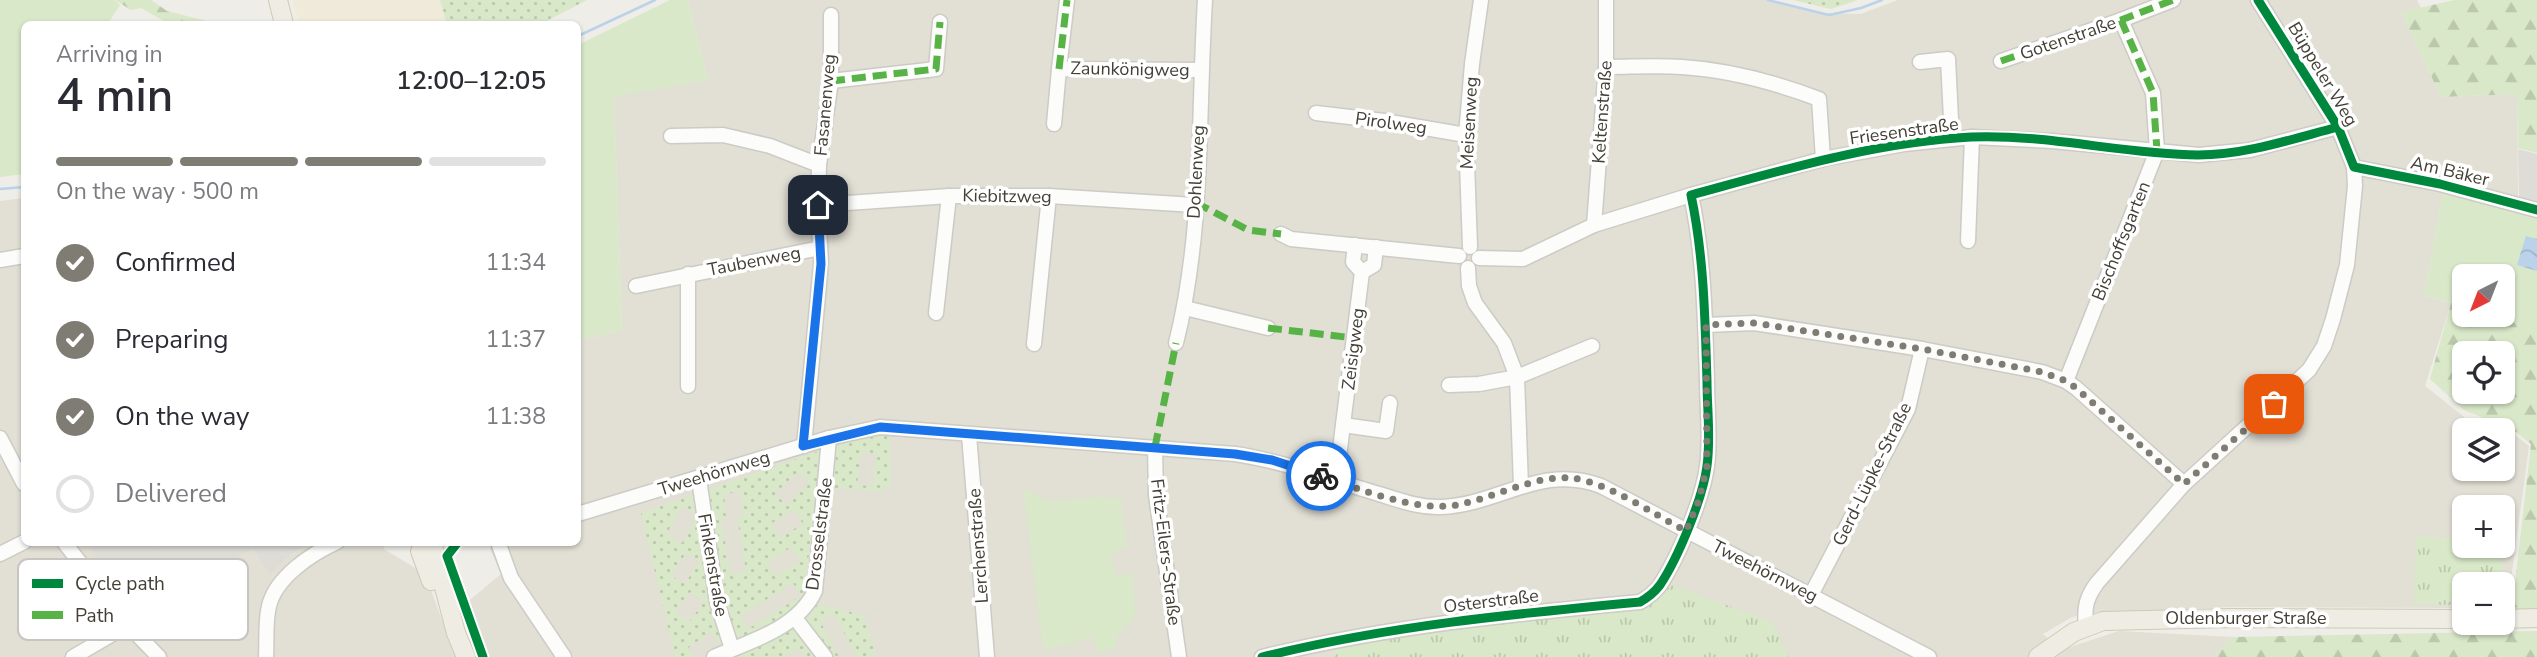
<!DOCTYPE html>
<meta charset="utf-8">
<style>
:root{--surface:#fff;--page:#f2f2f3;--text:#2b2b33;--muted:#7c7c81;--line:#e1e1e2;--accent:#7f7c73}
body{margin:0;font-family:"Nunito Sans",sans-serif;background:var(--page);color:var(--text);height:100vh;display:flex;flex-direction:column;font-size:26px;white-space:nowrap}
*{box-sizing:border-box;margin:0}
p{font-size:23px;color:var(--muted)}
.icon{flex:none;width:38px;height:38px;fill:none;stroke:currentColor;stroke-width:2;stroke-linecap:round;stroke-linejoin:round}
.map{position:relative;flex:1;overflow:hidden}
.sheet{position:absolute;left:21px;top:21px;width:560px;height:525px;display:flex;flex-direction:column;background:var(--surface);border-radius:10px;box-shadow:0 2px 5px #0004}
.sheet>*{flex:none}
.needle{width:46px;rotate:222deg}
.tools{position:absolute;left:2452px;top:264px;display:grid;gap:14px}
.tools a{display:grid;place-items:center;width:63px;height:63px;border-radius:10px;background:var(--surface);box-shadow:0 2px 5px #0004;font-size:35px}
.pin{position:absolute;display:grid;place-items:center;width:60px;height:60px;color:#fff;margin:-30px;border-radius:14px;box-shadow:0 4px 10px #0006}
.courier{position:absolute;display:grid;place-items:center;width:70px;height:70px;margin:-35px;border:5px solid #1a73e8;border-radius:50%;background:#fff;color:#222;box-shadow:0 2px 9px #0007}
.head em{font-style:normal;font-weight:600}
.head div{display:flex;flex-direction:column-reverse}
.head{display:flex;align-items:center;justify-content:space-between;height:119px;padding:0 35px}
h1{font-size:46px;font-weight:600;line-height:52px}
.bar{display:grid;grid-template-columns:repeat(4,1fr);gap:10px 7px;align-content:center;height:84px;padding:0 35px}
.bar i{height:9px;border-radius:5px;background:var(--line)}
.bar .selected{background:var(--accent)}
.bar p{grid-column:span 4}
ol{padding:0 35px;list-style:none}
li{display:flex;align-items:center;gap:21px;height:77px}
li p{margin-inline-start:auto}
li .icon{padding:7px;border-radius:50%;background:var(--accent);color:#fff;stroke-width:4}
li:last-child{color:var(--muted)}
li i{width:38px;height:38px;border:4px solid var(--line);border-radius:50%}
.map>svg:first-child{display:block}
.residential{fill:#e2dfd5;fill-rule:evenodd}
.commercial{fill:#f0eada}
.grass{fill:url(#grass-dots);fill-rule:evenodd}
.forest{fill:url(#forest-firs);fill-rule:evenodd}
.park{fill:url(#park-tufts)}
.garden{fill:#d8e8c8}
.parking{fill:#dddcd7}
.water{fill:url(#water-waves)}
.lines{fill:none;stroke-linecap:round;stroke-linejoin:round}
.stream{stroke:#bad2ea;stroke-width:2.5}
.minor-casing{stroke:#cccbc5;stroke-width:17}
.major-casing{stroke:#cfcab6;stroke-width:20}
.minor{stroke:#fcfcfb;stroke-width:14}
.major{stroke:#efede3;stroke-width:18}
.quiet{stroke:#57b346;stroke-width:7;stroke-dasharray:14 7;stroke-linecap:butt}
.cycleway-casing{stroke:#fff;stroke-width:13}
.cycleway{stroke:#00873e;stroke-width:9}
.done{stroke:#7f7c73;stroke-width:7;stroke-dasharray:0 12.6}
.route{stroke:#1a73e8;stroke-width:9}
.labels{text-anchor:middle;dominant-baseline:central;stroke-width:7;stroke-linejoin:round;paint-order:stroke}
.street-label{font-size:18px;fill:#433f35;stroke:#fff}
.key{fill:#fff;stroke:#c7c5c2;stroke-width:2}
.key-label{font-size:19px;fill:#433f35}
</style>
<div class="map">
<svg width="2537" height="657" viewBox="0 0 2537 657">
<defs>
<pattern id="grass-dots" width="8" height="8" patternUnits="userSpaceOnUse" patternTransform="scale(1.75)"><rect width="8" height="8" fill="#d8e8c8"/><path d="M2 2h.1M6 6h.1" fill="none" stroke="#bbc8ac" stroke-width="1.8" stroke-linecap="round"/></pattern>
<pattern id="forest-firs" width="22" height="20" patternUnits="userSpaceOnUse" patternTransform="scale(1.75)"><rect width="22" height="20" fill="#d8e8c8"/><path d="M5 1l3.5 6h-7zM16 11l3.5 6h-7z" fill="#bbc8ac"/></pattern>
<pattern id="park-tufts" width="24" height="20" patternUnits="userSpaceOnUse" patternTransform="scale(1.75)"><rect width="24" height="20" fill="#d8e8c8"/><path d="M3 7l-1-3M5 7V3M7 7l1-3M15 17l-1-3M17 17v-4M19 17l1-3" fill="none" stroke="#bbc8ac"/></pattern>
<pattern id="water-waves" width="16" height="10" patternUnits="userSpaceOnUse" patternTransform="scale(1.75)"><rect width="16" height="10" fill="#bad2ea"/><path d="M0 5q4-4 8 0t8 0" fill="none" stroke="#a1b5c9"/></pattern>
</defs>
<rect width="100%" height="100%" fill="#eeede7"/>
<!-- residential -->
<path class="residential" d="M688 0H1767L1816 13 1861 14 1898 0H2417L2421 8 2401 12 2441 97 2517 94 2518 197 2409 167 2397 182 2443 192 2424 296 2451 303 2425 386 2468 420 2511 432 2529 446 2507 609H2503L2502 584H2464V608L2232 607 2093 613 2072 617 2043 634 2061 650 2119 631 2233 637 2214 657H0V201L24 198V542L383 543 384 549 425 574 449 639H478L464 605 501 574 490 549 493 543 578 542V341L622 330 614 96 708 80ZM2464 430H2502V469H2464ZM2464 508H2502V546H2464Z"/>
<!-- commercial -->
<polygon class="commercial" points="292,0 440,0 447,24 300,24"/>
<!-- grass -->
<g class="grass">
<polygon points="440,0 587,0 541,24 447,24"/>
<polygon points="1793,0 1858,0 1831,9"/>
<path d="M890 433 891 487 876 491 819 487 802 601 864 615 876 655 857 657 834 614 820 621 839 657H806L798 648 787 657H704L720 645 710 632 688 648 694 657H675L641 513 819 451 876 434ZM862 451 877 454 872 487 857 484ZM799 472 810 483 786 505 775 493ZM740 492 743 516 737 517 746 571 731 574 721 520 726 519 724 494ZM682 506 698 515 682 543 666 535ZM794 509 803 524 780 537 772 523ZM791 547 800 561 776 576 768 563ZM686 553 699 561 685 584 671 576ZM793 583 801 596 748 629 740 616ZM690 592 704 602 689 622 675 612Z"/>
</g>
<!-- forest -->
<g class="forest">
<polygon points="115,0 151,0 167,11 218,24 169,24 141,8 131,10"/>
<polygon points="2455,0 2537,0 2537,153 2518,148 2517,94 2441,97 2401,12"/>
<path d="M2451 303 2464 306V315H2501L2537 335V609L2512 610 2531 444 2512 429 2464 410 2430 379ZM2464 354H2502V392H2464Z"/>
<polygon points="2537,631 2537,657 2214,657 2233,637"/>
</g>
<!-- park -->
<g class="park">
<polygon points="2416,536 2464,539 2464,546 2502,546 2504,541 2501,584 2464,584 2464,605 2414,604"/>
<polygon points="1668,584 1771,621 1789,657 1335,657 1333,647 1643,605 1656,600"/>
</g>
<!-- garden -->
<g class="garden">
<polygon points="0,0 114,0 120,5 108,23 110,24 24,24 24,174 0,177"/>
<polygon points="670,0 688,0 708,80 614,97 622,330 578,341 578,45"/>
<polygon points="2443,192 2537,219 2537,335 2501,315 2502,276 2464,276 2464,306 2424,296"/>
<polygon points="1023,488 1048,501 1099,497 1121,499 1127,546 1111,556 1117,577 1133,573 1135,618 1116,637 1117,647 1099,653 1091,636 1068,645 1043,649"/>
</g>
<!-- parking -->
<g class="parking">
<polygon points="2518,149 2537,154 2537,202 2519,197"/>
<polygon points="168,543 168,542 308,543 293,552 270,574 254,549 185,580 176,564 121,589 87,543 156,543 159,547"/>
</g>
<!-- water -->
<polygon class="water" points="2526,236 2537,239 2537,271 2517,265"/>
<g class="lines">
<!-- stream -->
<g class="stream">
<polyline points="1768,0 1829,15 1861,8 1882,0"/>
<polyline points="578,36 655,0"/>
<polyline points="0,189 24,187"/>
</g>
<defs>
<g id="minor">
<polyline points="2001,61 2121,20 2173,0"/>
<polyline points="1920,62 1948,59 1952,139"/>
<path d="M1606 67C1631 67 1657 65 1682 67 1730 70 1774 82 1819 99L1823 159"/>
<polyline points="1059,69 1067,0"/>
<polyline points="831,81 936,69 940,22"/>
<polyline points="1316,113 1384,121 1466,135"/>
<polyline points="1054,124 1059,69 1201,70"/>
<polyline points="671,136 723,135 770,146 819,165"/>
<polyline points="2354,167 2440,184 2537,210"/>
<polyline points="818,205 949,196 1049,196 1195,205"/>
<polyline points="1594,225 1606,67 1606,0"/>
<polyline points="1281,234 1291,239 1459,256"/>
<polyline points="1968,241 1972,137"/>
<polyline points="1355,245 1353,262 1362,272"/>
<polyline points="1470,247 1466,135 1472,64 1481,0"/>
<polyline points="1479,258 1523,259 1594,225 1691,195 1823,159 1904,144 1972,137 2052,141 2199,155 2250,150 2338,127"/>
<polyline points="0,260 24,256"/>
<polyline points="1468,268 1469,286 1475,303 1504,343 1517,377 1521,486"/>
<polyline points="1362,272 1374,265 1376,247"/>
<polyline points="688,274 688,386"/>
<polyline points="636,286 820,248"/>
<polyline points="1185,308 1268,328"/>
<polyline points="936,313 949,196"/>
<polyline points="1706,325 1754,323 1922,349 2042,372 2066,381 2076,388 2184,484"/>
<path d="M1176 343C1204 232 1198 113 1205 0"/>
<polyline points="1034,344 1049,196"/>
<polyline points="2066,381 2157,151 2153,93 2121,20"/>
<polyline points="1449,385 1479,384 1517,377 1592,346"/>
<polyline points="1343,425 1386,431 1390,403"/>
<polyline points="969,435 987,657"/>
<polyline points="0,438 24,484"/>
<polyline points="804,446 821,263 818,205 819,165 831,81 831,15"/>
<polyline points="1155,447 1156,495 1179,657"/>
<polyline points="699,479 717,602 732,649"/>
<polyline points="1336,481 1362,272"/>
<path d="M578 514 829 438 880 427 1235 454C1284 461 1331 480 1379 494 1399 500 1419 508 1441 507 1499 505 1541 463 1601 486L1929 657"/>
<polyline points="64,542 128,625 159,657"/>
<polyline points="498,542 511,578 564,657"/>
<polyline points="0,554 24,542"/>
<polyline points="1811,595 1908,409 1922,349"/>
<polyline points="795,618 825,657"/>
<path d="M2086 626C2084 608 2086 598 2097 583L2184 484 2309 370 2324 346 2333 319 2347 265 2355 186 2354 167 2338 127 2258 0"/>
<polyline points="73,657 128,625"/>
<path d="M266 657C267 641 265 622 269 606 276 577 311 554 337 542"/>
<path d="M714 657C750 641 797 629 815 591L829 438"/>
<path d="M1262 657C1387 626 1512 614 1640 602 1647 598 1654 593 1660 585 1678 558 1703 498 1707 466 1711 438 1707 409 1707 381 1705 318 1704 256 1691 195"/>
</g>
<g id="major">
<polyline points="278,0 284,24"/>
<polyline points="434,549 456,633 466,657"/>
<polyline points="420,551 431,581"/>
<polyline points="2502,619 2537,618"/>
<polyline points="2038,657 2074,632 2103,621 2231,618 2464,619"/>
</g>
</defs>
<!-- minor casing -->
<use href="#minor" class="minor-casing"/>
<!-- major casing -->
<use href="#major" class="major-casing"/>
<!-- minor -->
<use href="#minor" class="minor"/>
<!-- major -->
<use href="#major" class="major"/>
<!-- quiet -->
<g class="quiet">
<polyline points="2121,20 2153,93 2157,151"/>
<polyline points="2001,61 2121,20 2173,0"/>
<polyline points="1059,69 1067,0"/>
<polyline points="831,81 936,69 940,22"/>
<polyline points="1195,205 1204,207 1248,230 1281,234"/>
<polyline points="1268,328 1354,338"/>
<polyline points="1155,447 1176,343"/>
</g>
<defs>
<g id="cycleway">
<polyline points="2258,0 2338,127 2354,167 2440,184 2537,210"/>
<polyline points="458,542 447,556 483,657"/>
<path d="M1262 657C1387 626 1512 614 1640 602 1647 598 1654 593 1660 585 1678 558 1703 498 1707 466 1711 438 1707 409 1707 381 1705 318 1704 256 1691 195 1783 170 1875 142 1971 137 2047 134 2122 154 2198 155 2245 155 2292 139 2338 127"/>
</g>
</defs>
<!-- cycleway casing -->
<use href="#cycleway" class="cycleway-casing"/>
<!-- cycleway -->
<use href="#cycleway" class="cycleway"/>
</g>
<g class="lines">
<!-- done -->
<path class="done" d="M1321 476C1359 489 1417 512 1456 505 1492 499 1534 475 1570 478 1604 480 1655 515 1686 531L1699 500 1707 466 1706 325 1754 323 1922 349 2042 372 2066 381 2076 388 2184 484 2274 404"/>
<!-- route -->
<polyline class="route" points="818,205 821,264 803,446 880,427 1235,454 1272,460 1321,476"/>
</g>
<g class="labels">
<!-- street labels -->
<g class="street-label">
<text transform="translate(2068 38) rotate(-19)">Gotenstraße</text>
<text transform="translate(1130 69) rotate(1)">Zaunkönigweg</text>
<text transform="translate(2323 74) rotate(59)">Büppeler Weg</text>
<text transform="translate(825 105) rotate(-85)">Fasanenweg</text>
<text transform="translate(1602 112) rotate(-86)">Keltenstraße</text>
<text transform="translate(1391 123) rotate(8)">Pirolweg</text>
<text transform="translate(1469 123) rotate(-87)">Meisenweg</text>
<text transform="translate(1904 131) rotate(-8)">Friesenstraße</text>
<text transform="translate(2450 171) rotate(13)">Am Bäker</text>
<text transform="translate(1196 172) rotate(-87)">Dohlenweg</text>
<text transform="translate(1007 196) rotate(1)">Kiebitzweg</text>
<text transform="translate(2121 241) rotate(-68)">Bischoffsgarten</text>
<text transform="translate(754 261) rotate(-11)">Taubenweg</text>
<text transform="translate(1353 349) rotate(-83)">Zeisigweg</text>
<text transform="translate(714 473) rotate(-17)">Tweehörnweg</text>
<text transform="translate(1872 474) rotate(-64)">Gerd-Lüpke-Straße</text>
<text transform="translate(819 534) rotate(-83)">Drosselstraße</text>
<text transform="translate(978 546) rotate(-94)">Lerchenstraße</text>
<text transform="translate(1166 552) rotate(83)">Fritz-Eilers-Straße</text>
<text transform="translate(713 565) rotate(80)">Finkenstraße</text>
<text transform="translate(1765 571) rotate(27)">Tweehörnweg</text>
<text transform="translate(1491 601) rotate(-7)">Osterstraße</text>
<text x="2246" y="618">Oldenburger Straße</text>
</g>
</g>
<!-- legend -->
<rect x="18" y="559" width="230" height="81" rx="10" class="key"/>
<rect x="32" y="579" width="31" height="9" fill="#00873e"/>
<rect x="32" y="611" width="31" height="8" fill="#57b346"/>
<g class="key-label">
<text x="75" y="590">Cycle path</text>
<text x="75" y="622">Path</text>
</g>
</svg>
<div class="tools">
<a><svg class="needle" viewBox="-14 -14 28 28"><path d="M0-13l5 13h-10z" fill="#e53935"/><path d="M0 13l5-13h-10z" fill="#7c7c81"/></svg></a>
<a><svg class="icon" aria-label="locate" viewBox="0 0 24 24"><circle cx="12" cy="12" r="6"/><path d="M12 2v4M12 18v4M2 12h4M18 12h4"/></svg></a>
<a><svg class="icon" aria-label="layers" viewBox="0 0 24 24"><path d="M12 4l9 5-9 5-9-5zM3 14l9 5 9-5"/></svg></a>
<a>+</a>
<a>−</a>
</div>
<div class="pin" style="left:2274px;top:404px;background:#ea580c"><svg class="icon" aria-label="bag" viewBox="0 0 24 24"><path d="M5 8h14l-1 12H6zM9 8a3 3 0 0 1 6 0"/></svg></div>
<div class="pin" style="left:818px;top:205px;background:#1f2937"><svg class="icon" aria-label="home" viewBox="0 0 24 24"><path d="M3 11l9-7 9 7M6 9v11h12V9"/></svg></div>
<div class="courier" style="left:1321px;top:476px"><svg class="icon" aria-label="bike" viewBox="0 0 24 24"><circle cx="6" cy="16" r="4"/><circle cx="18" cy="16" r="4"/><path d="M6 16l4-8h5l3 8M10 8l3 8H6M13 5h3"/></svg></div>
<section class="sheet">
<div class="head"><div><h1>4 min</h1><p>Arriving in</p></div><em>12:00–12:05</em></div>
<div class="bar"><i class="selected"></i><i class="selected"></i><i class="selected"></i><i></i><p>On the way · 500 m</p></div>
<ol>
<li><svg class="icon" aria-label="check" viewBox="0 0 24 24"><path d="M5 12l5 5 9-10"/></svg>Confirmed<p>11:34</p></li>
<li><svg class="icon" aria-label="check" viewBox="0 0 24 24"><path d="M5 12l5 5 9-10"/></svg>Preparing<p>11:37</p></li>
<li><svg class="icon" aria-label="check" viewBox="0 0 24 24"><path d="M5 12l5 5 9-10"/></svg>On the way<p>11:38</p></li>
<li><i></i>Delivered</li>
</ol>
</section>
</div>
